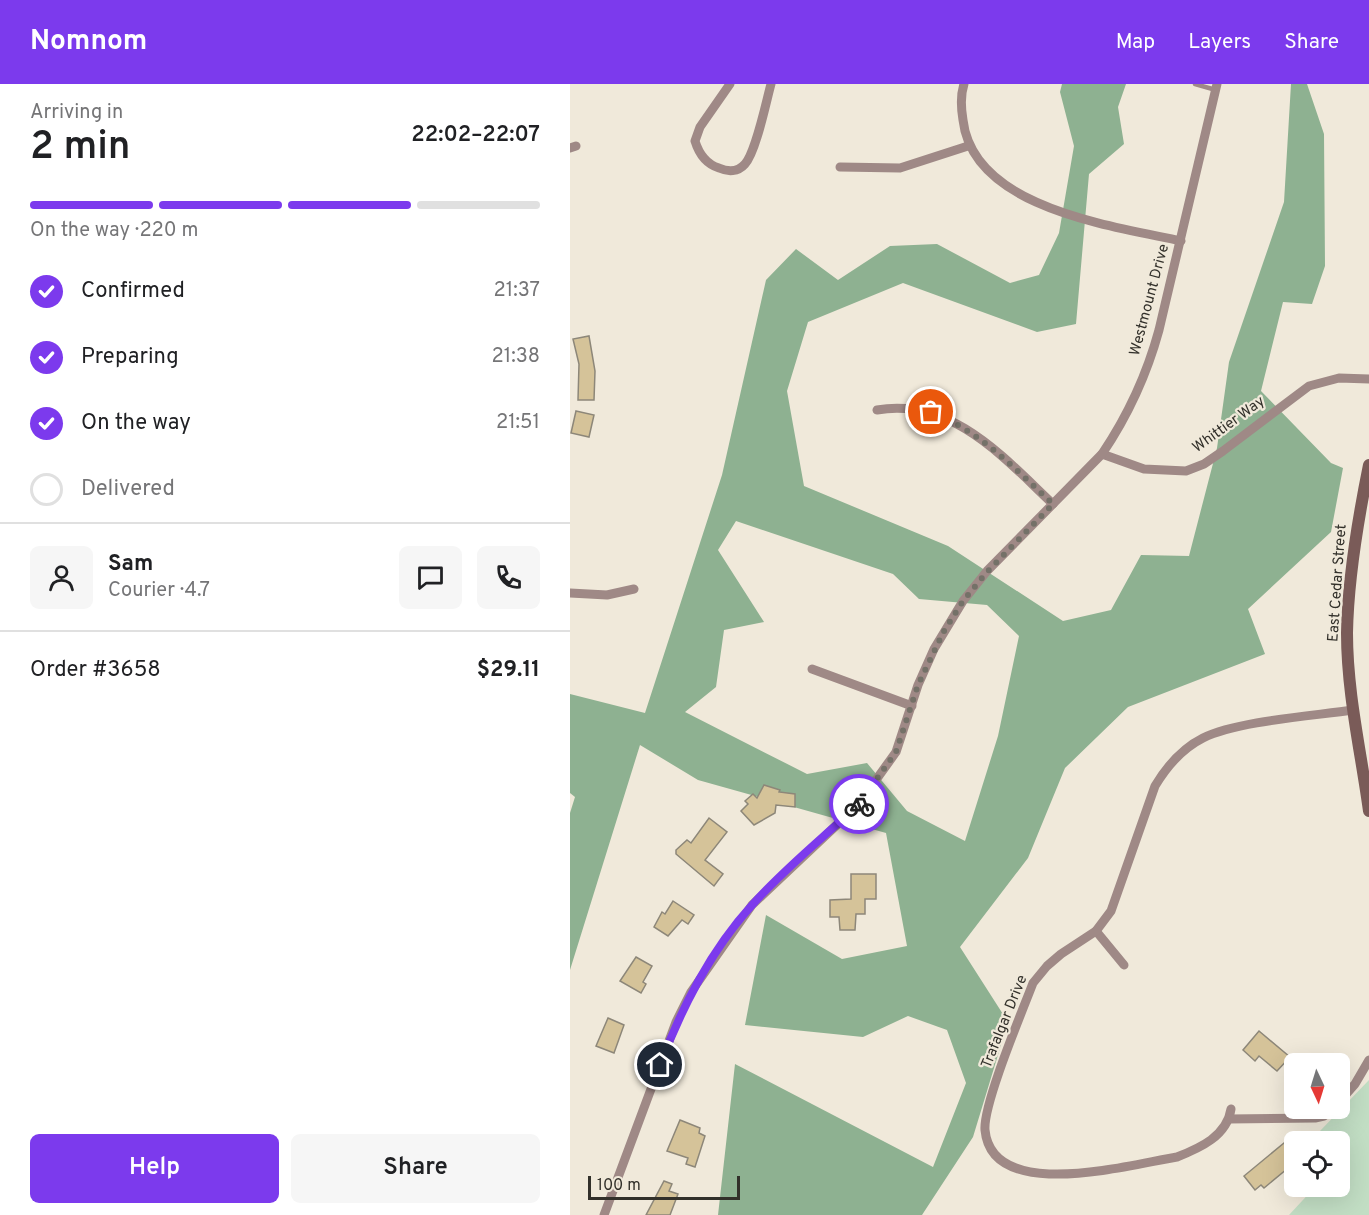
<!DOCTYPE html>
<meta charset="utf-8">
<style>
:root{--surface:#fff;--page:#f6f6f6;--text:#202124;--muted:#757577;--line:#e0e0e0;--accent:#7c3aed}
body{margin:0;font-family:Overpass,sans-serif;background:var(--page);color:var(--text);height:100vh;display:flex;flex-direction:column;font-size:22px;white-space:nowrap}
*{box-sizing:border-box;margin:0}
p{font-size:20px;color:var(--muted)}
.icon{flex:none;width:33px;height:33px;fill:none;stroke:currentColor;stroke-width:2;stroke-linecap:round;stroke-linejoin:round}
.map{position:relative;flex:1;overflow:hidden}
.sheet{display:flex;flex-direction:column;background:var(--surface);width:570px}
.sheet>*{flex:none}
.needle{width:39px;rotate:176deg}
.buttons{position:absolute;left:714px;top:969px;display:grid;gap:12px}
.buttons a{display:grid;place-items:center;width:66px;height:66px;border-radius:9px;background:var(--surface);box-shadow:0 6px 24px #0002;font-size:30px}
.scale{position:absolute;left:18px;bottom:15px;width:152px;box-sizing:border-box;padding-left:6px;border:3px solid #32302a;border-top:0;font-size:16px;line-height:21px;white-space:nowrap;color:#32302a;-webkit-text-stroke:4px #f0e9da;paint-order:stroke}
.pin{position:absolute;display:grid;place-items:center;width:51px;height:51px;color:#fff;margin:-26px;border:3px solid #fff;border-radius:50%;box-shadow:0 2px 6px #0007}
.courier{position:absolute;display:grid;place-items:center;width:60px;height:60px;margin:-30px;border:4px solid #7c3aed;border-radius:50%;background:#fff;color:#222;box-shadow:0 2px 8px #0007}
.head em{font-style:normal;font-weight:600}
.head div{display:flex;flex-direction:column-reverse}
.head{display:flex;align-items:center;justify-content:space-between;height:102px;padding:0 30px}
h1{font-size:39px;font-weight:600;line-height:45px}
.bar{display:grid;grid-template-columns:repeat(4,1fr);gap:9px 6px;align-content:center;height:72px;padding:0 30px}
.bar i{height:8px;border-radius:4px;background:var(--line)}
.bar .active{background:var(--accent)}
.bar p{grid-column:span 4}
.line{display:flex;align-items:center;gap:15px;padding:0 30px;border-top:2px solid var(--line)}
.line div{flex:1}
.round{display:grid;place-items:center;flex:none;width:63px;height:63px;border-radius:9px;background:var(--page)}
ol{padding:0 30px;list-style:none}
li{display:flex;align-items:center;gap:18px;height:66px}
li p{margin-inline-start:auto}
li .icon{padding:6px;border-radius:50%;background:var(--accent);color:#fff;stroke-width:4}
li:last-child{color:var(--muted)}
li i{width:33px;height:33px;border:3px solid var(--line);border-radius:50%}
.primary-button{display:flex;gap:12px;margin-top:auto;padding:12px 30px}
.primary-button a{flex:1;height:69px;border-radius:9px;background:var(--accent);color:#fff;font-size:24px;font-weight:600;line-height:69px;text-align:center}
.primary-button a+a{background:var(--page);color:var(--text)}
header{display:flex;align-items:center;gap:36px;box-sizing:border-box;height:84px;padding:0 30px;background:var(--accent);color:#fff}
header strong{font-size:28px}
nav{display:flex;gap:33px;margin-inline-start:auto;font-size:21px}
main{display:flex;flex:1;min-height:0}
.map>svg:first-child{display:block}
.green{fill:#c2dec4}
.forest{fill:#8eb191;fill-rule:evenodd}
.building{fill:#d5c399;stroke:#8d8779;stroke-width:1.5}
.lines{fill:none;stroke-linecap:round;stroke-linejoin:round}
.service{stroke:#9f8986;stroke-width:4.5}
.minor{stroke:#9f8986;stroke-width:9}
.secondary{stroke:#7a5b58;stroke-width:12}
.done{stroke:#747168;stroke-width:6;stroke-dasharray:0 10.8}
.route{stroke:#7c3aed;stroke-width:8}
.labels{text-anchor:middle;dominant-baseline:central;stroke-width:4.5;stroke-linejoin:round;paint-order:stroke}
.street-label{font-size:15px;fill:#32302a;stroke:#f0e9da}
</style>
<header>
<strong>Nomnom</strong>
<nav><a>Map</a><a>Layers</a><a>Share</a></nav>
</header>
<main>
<section class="sheet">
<div class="head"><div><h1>2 min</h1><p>Arriving in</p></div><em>22:02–22:07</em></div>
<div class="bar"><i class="active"></i><i class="active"></i><i class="active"></i><i></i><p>On the way · 220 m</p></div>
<ol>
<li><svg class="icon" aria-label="check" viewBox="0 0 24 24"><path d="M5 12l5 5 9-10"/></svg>Confirmed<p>21:37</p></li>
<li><svg class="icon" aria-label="check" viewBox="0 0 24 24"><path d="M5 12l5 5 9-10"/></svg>Preparing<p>21:38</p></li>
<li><svg class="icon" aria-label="check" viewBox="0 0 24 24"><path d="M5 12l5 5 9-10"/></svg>On the way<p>21:51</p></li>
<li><i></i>Delivered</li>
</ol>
<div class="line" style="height:108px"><a class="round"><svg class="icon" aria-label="person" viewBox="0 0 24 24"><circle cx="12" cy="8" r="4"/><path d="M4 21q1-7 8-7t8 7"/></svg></a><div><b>Sam</b><p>Courier · 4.7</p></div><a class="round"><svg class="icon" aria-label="chat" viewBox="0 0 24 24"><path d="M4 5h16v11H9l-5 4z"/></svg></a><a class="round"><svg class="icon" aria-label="phone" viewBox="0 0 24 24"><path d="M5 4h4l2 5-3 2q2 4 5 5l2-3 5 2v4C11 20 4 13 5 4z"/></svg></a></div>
<div class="line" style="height:78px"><div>Order #3658</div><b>$29.11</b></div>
<div class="primary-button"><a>Help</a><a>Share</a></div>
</section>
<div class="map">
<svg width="799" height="1131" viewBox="0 0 799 1131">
<rect width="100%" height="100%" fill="#f0e9da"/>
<!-- green -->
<polygon class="green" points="799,996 799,1131 719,1131 745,1103 770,1102 770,1058 759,1057 750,1047"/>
<!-- forest -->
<path class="forest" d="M492 0H556L548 23 554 60 519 90 506 240 467 248 333 199 238 238 217 307 234 402 378 462 493 537 541 526 571 471 619 472 647 364 659 278 714 118 721 0H737L754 50 755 182 742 220 713 218 691 307 761 379 773 384 761 448 678 525 695 570 558 623 495 684 458 774 390 863 438 938 403 1053 352 1131H148L165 980 363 1083 396 999 377 946 338 932 293 953 175 941 196 831 272 875 337 862 316 749 128 696 70 661 0 886V729L5 713 0 709V610L75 629 152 391 196 196 226 165 268 196 320 162 367 160 440 199 469 191 489 149 504 62 490 8ZM166 437 323 490 349 515 417 521 449 552 428 652 395 757 337 727 297 679 237 690 115 628 146 603 154 546 194 538 148 466Z"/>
<!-- building -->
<g class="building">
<polygon points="19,252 25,287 24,316 8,316 9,280 3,255"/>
<polygon points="6,327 24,331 19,353 1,349"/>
<polygon points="194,701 210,706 209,708 225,710 225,723 206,721 205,729 184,741 171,727 178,720 175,717 183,710 187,714"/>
<polygon points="139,734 157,748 135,776 153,790 144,802 106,770 106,766 117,756 121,759"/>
<polygon points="281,790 306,790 306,815 295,815 295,830 286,830 285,846 270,846 269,833 260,833 260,816 281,815"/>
<polygon points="103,817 124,831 118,840 112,836 98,852 84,843 92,828 95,830"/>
<polygon points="66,873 82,882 73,898 76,900 71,909 50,897"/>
<polygon points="38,934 54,941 44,969 26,962"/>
<polygon points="689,947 720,973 707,987 689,972 685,977 673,966"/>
<polygon points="110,1036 130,1044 129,1049 135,1052 125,1083 116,1080 118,1074 97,1067"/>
<polygon points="714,1059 722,1068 717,1072 723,1080 694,1104 691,1101 685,1106 674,1092"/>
<polygon points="94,1097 102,1100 99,1107 108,1110 100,1131 76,1131"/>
</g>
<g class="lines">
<!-- service -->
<polyline class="service" points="625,0 646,6"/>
<!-- minor -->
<g class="minor">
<path d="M160 0 130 43 125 57C129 70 136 80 149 84 158 88 168 88 175 80 186 68 196 18 201 0"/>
<path d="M394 0C390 12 391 24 393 36 403 124 542 142 611 157"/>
<polyline points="0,64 6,62"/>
<polyline points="270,83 330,84 398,62"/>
<path d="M307 326C382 313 434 374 483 420"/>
<polyline points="532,370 574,385 616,387 634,380 653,367 739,302 769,294 799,295"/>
<polyline points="0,509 37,511 64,505"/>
<polyline points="242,585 342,622"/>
<polyline points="526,847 554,881"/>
<polyline points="770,1017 785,1000 799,976"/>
<path d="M661 1025C657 1052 630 1064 607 1073 561 1080 422 1120 415 1046 413 1020 452 928 463 899L477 882 491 870 526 847 541 827 585 702C597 682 611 665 633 654 668 637 742 632 783 626"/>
<polyline points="659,1035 745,1034 754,1032 762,1024"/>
<path d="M34 1131 106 938 121 908 182 821 288 721 326 668 348 601 364 565 393 517 417 487 532 370C557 333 577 290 589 246L647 0"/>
</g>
<!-- secondary -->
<path class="secondary" d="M799 381C788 435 778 493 777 549 777 609 791 668 799 727"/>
</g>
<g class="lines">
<!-- done -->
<path class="done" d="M289 720 326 668 348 601 374 547 393 517 417 488 483 420C445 385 410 347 361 328"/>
<!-- route -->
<path class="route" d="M90 981C112 923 140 867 183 820 215 784 253 754 289 720"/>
</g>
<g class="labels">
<!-- street labels -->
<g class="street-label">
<text transform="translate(580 216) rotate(-75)">Westmount Drive</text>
<text transform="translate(659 341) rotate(-36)">Whittier Way</text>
<text transform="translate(768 499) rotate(-86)">East Cedar Street</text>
<text transform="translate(435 938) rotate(-68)">Trafalgar Drive</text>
</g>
</g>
</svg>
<div class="buttons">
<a><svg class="needle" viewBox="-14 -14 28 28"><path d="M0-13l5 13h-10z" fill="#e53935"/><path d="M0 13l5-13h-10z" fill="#757577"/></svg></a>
<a><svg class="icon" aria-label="locate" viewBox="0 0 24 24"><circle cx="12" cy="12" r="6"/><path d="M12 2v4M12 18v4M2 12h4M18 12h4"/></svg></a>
</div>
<div class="scale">100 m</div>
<div class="pin" style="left:361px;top:328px;background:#ea580c"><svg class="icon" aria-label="bag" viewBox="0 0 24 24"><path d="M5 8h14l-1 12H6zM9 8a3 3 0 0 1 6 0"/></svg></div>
<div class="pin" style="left:90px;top:981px;background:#1f2937"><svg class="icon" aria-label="home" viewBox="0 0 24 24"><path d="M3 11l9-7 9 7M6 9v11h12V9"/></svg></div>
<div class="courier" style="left:289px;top:720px"><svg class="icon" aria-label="bike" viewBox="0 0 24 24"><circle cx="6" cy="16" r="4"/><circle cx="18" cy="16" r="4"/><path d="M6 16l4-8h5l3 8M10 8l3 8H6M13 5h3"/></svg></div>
</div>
</main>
